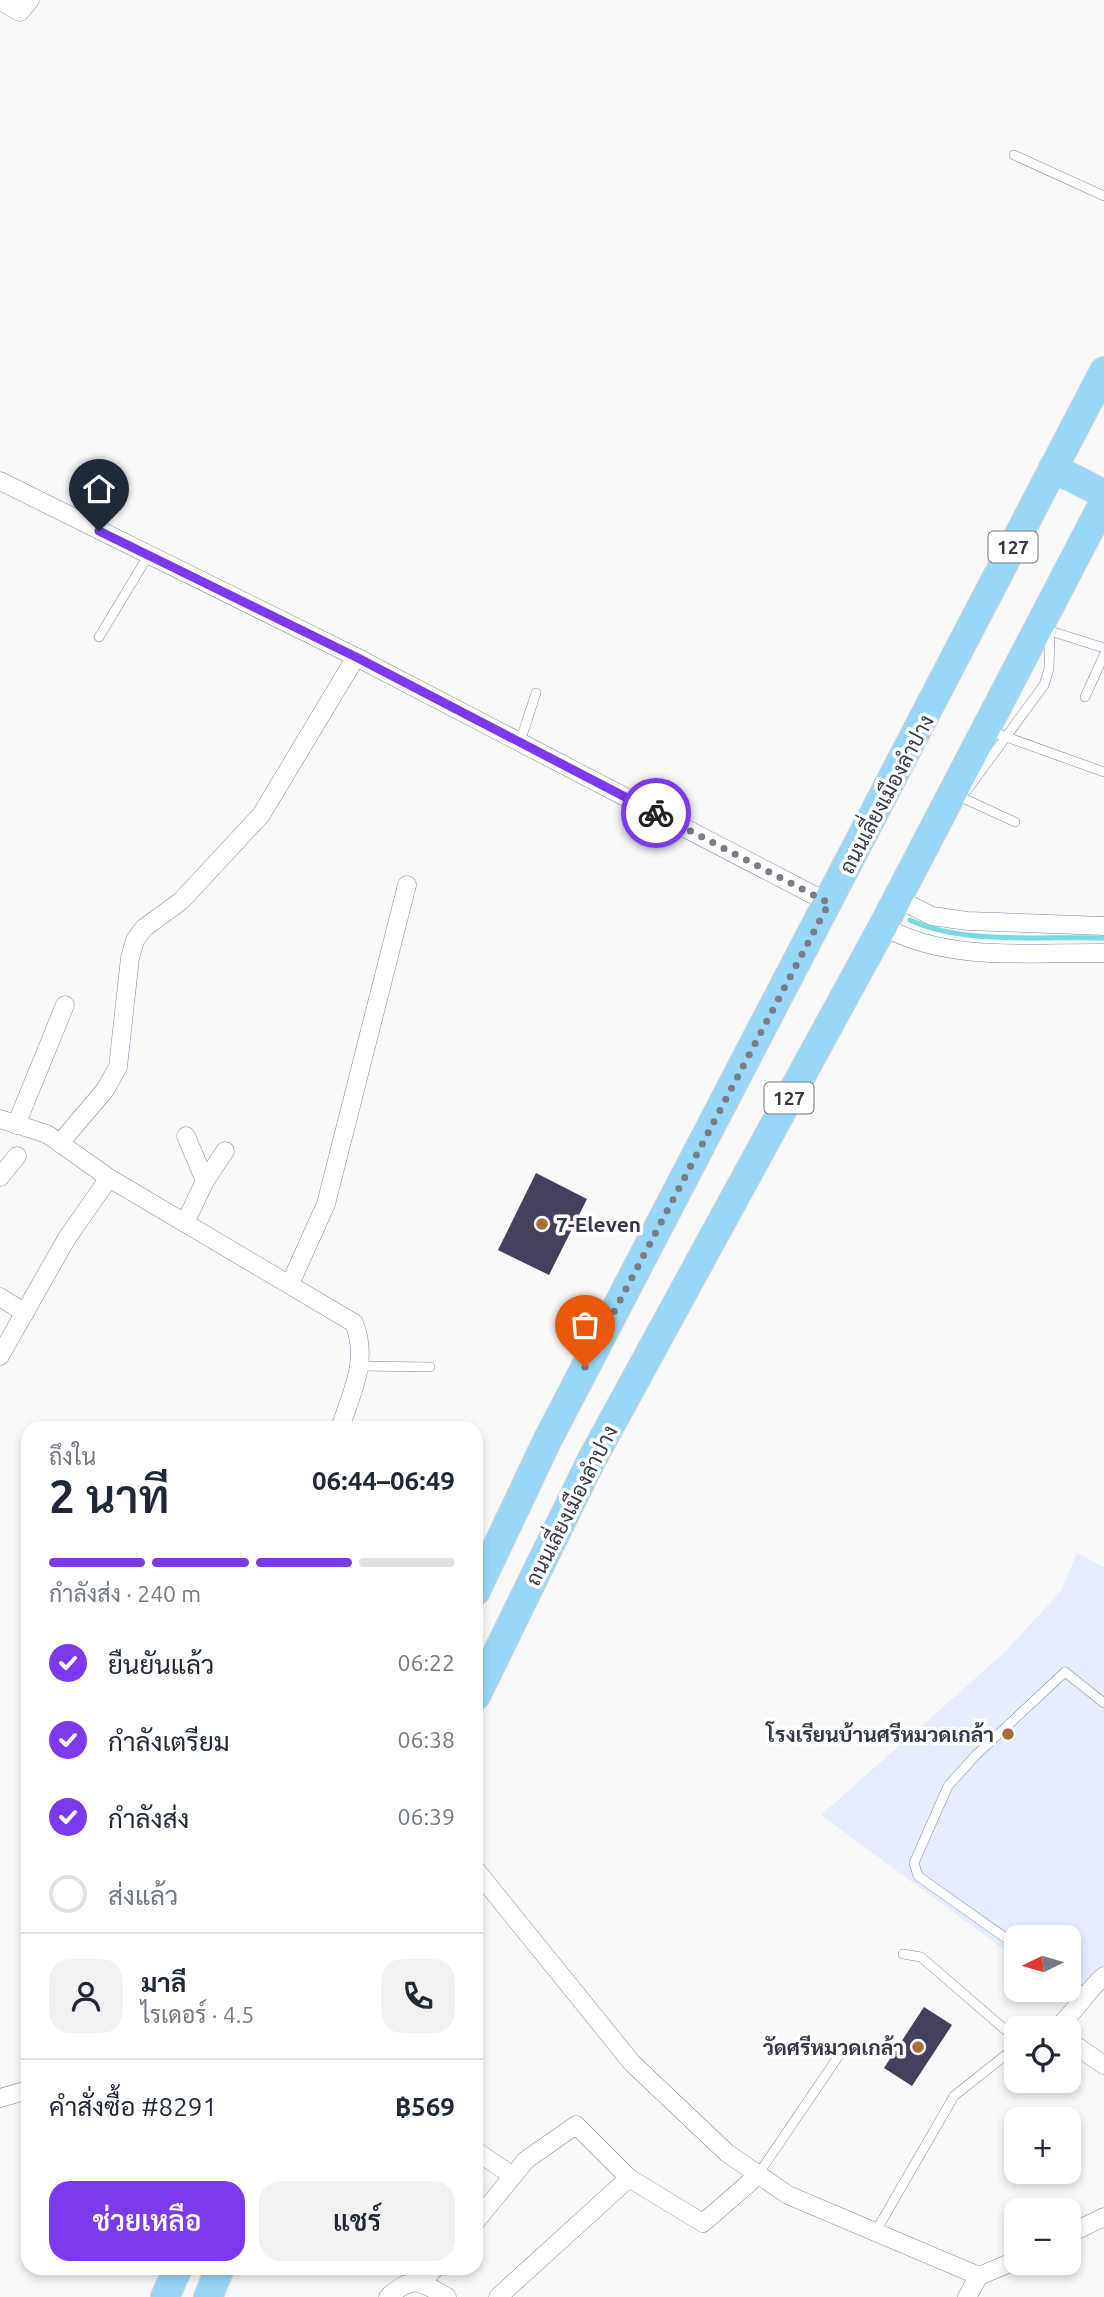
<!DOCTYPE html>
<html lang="th">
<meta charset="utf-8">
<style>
:root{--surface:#fff;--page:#f2f2f3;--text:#1f2937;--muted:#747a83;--line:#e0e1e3;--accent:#7c3aed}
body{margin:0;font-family:Ubuntu,Sarabun,sans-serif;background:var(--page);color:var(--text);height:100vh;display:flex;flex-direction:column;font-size:26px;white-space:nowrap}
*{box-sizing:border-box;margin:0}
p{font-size:23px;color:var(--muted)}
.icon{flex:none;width:38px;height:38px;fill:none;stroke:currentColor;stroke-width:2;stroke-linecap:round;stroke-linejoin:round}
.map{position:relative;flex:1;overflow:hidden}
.panel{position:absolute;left:21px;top:1421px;width:462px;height:854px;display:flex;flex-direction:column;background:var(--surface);border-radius:21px;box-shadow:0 4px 10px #0003}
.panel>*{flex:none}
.needle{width:46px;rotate:265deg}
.controls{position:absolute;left:1004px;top:1925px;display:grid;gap:14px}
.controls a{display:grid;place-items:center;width:77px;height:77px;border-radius:14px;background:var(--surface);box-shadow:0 4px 10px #0003;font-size:35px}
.pin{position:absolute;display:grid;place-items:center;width:60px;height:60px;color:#fff;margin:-72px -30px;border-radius:50% 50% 50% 0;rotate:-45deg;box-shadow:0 0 7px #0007}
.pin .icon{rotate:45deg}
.courier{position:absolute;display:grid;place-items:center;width:70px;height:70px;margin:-35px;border:5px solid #7c3aed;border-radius:50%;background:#fff;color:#222;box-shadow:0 2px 9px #0007}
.head em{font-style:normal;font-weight:600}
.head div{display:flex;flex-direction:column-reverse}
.head{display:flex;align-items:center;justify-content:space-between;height:119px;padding:0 28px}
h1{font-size:46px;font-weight:600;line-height:52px}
.bar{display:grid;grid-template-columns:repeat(4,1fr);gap:10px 7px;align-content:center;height:84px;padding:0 28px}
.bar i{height:9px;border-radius:5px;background:var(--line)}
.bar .current{background:var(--accent)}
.bar p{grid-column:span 4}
.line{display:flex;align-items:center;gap:18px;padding:0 28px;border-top:2px solid var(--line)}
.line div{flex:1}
.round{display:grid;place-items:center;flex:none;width:74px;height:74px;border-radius:21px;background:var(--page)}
ol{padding:0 28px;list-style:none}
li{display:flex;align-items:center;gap:21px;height:77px}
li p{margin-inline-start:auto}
li .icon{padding:7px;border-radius:50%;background:var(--accent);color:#fff;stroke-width:4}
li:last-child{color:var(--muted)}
li i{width:38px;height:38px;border:4px solid var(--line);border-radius:50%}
.button{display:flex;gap:14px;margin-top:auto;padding:14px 28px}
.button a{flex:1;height:80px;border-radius:21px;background:var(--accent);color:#fff;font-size:28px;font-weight:600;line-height:80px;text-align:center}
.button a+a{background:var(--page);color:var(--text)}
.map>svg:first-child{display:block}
.built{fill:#e5edfe}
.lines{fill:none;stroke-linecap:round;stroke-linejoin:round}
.stream{stroke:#77d9e1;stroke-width:5}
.building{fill:#47405d}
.service-casing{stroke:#7c8caa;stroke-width:10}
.minor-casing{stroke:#7c8caa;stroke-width:19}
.trunk-casing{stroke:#d2d4d7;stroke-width:30}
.service{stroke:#fff;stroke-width:9}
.minor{stroke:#fff;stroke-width:18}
.trunk{stroke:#98d7f8;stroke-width:28}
.done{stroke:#797d85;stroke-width:7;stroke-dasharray:0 12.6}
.route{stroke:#7c3aed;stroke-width:9}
.poi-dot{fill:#ad6d36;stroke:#fff;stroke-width:2.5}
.labels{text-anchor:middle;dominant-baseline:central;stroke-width:7;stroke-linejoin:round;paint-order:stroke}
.shield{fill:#fff;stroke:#71757e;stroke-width:2}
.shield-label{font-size:19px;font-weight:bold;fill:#343a47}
.street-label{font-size:21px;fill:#343a47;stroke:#fff}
.poi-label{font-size:21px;font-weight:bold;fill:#343a47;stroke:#fff;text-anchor:end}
</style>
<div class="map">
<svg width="1104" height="2297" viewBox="0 0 1104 2297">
<rect width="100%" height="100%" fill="#f9f9f9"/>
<!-- built -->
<polygon class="built" points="1077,1553 1104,1567 1104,1966 1073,2000 1060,1990 1069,1990 1069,1937 1017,1937 1017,1959 821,1815 1005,1652 1061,1591"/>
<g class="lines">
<!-- stream -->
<path class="stream" d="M910 920C963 945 1045 936 1104 938"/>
</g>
<!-- building -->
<g class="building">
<polygon points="536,1173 587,1199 549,1275 498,1250"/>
<polygon points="924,2007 952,2025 912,2086 884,2068"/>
</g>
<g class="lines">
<defs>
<g id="service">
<polyline points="1014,155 1104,196"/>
<polyline points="1047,630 1104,648"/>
<polyline points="99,637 148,556"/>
<polyline points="1085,697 1104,655"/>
<polyline points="987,730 1104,772"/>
<polyline points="520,742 536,693"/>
<polyline points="967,790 1044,685 1049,669 1050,631"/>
<polyline points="954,794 1015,822"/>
<polyline points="361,1366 430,1367"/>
<polyline points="1017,1946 918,1876 914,1863 948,1786 976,1755 1065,1672 1104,1703"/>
<polyline points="903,1954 921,1957 1017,2040"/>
<polyline points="1069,1983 1084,1993"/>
<polyline points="757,2176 842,2051"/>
<polyline points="876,2231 954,2096 1017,2046"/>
</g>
<g id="minor">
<polyline points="0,1 20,12 30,0"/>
<polyline points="0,481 356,657 829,903"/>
<polyline points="898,899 932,916 967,921 1104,926"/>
<path d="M883 926C947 963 1033 952 1104 953"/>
<path d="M0 1119 47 1134 109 1178 354 1323C369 1360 352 1392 340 1428"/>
<polyline points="16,1125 65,1005"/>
<polyline points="60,1143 105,1090 118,1067 130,958 135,940 144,928 181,901 261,815 356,657"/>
<polyline points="0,1177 17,1156"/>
<polyline points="205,1181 225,1151"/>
<polyline points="185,1223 205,1181 186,1136"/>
<polyline points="290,1284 326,1204 407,885"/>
<polyline points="0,1297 25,1313"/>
<polyline points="0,1356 67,1238 109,1178"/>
<polyline points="476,1870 632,2063 727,2153 788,2195 979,2276 1017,2260"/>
<path d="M1057 2028C1075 2012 1086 1992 1104 1976"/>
<polyline points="1069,2041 1104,2065"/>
<polyline points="0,2098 28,2090"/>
<polyline points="476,2151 513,2176"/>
<polyline points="476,2221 526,2160 576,2125 629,2178 703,2223 757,2176"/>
<polyline points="1069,2234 1104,2217"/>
<polyline points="422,2282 435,2268"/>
<path d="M388 2297C413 2275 420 2281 447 2297"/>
<polyline points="498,2297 629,2178"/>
<polyline points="967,2297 979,2276"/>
</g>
<g id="trunk">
<polyline points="1053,468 1104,494"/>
<polyline points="476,1591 547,1441 1104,371"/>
<polyline points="476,1696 592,1459 883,926 1104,502"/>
<polyline points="165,2297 178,2268"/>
<polyline points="208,2297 220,2268"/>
</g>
</defs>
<!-- service casing -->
<use href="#service" class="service-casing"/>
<!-- minor casing -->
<use href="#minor" class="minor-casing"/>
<!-- trunk casing -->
<use href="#trunk" class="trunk-casing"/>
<!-- service -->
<use href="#service" class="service"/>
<!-- minor -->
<use href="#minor" class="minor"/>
<!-- trunk -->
<use href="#trunk" class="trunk"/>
</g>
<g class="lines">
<!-- done -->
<polyline class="done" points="585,1367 829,903 656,813"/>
<!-- route -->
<polyline class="route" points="99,531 356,657 656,813"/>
</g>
<!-- markers -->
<g class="poi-dot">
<circle cx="542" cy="1224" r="7"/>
<circle cx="1008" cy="1734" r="7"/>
<circle cx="918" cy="2047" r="7"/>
</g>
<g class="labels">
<!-- shield labels -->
<g class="shield">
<rect x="988.5" y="531.5" width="49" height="31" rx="5"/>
<rect x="764.5" y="1082.5" width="49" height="31" rx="5"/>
</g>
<g class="shield-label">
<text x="1013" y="547">127</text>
<text x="789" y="1098">127</text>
</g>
<!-- street labels -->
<g class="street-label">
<text transform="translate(886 794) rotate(-62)">ถนนเลี่ยงเมืองลำปาง</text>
<text transform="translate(571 1505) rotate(-63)">ถนนเลี่ยงเมืองลำปาง</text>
</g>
<!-- poi labels -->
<g class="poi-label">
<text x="556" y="1224" text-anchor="start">7-Eleven</text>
<text x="994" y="1734">โรงเรียนบ้านศรีหมวดเกล้า</text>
<text x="904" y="2047">วัดศรีหมวดเกล้า</text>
</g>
</g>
</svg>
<div class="controls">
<a><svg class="needle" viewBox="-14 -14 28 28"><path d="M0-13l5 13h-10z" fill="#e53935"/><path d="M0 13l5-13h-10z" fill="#747a83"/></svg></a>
<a><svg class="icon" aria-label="locate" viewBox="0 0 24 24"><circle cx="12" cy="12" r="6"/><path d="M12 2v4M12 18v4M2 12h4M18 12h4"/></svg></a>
<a>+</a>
<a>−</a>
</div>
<div class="pin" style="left:585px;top:1367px;background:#ea580c"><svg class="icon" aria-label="bag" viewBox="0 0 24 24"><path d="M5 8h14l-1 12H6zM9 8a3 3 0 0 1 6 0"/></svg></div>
<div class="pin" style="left:99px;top:531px;background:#1f2937"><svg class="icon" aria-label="home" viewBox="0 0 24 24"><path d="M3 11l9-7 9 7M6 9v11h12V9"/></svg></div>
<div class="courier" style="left:656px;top:813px"><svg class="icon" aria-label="bike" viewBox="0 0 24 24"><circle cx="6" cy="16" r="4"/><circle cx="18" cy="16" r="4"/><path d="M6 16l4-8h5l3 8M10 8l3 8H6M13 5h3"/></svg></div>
<section class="panel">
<div class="head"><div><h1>2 นาที</h1><p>ถึงใน</p></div><em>06:44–06:49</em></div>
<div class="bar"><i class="current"></i><i class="current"></i><i class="current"></i><i></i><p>กำลังส่ง · 240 m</p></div>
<ol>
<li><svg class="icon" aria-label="check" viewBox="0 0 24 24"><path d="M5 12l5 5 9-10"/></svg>ยืนยันแล้ว<p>06:22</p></li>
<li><svg class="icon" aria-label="check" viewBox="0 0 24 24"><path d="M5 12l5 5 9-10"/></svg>กำลังเตรียม<p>06:38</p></li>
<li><svg class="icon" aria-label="check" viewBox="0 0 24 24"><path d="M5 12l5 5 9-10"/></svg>กำลังส่ง<p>06:39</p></li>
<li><i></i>ส่งแล้ว</li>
</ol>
<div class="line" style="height:126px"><a class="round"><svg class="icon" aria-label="person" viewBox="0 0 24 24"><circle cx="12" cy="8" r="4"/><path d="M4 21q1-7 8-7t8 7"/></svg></a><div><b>มาลี</b><p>ไรเดอร์ · 4.5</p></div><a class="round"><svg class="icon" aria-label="phone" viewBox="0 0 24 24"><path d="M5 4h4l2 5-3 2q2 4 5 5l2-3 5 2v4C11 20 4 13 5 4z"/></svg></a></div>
<div class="line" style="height:91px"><div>คำสั่งซื้อ #8291</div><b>฿569</b></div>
<div class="button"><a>ช่วยเหลือ</a><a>แชร์</a></div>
</section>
</div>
